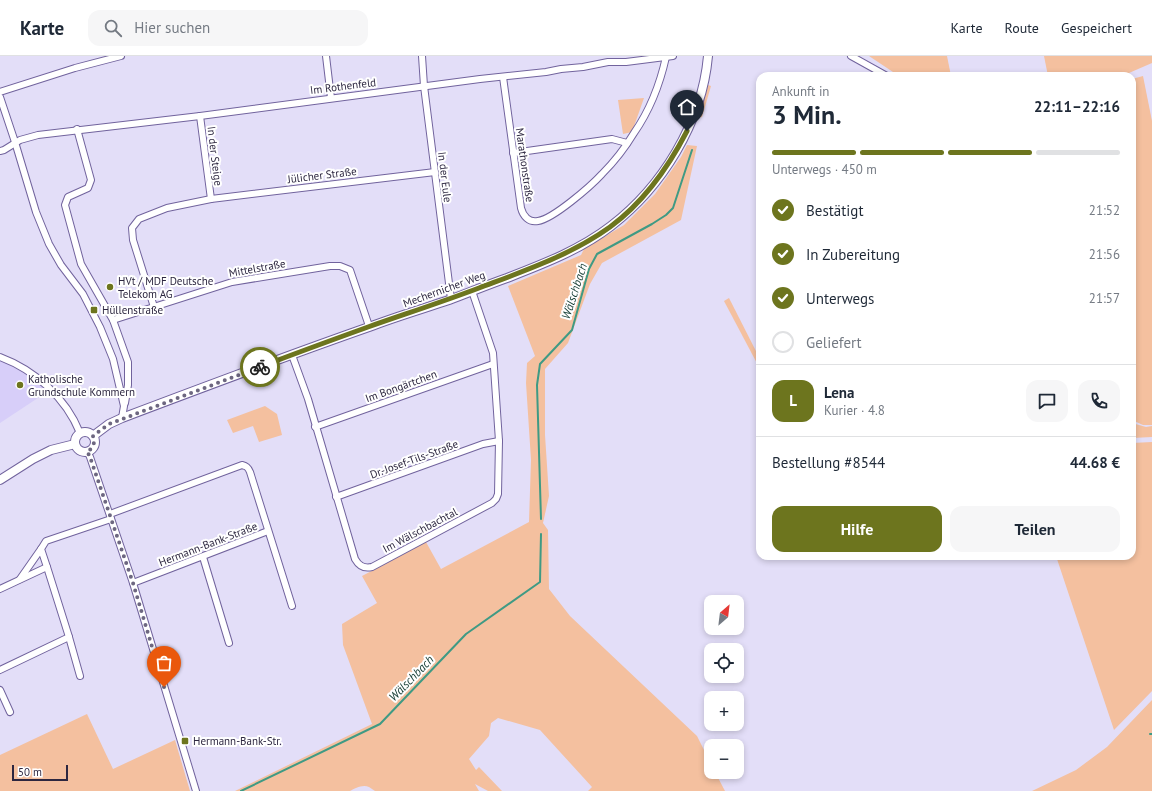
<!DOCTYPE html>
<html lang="de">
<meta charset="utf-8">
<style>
:root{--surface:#fff;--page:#f6f6f7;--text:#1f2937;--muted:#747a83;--line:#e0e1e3;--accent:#6d751e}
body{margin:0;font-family:"PT Sans",sans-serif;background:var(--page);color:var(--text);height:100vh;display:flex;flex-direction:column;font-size:15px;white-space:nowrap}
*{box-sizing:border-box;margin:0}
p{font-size:13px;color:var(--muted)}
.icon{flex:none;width:22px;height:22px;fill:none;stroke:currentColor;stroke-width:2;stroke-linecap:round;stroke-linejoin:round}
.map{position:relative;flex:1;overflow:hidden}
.panel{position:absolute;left:756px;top:16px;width:380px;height:488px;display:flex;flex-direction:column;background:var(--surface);border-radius:12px;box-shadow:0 2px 6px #0003}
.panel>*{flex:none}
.needle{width:26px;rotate:28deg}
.controls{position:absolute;left:704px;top:539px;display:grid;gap:8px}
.controls a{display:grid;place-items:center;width:40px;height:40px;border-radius:8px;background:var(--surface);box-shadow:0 2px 6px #0003;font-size:20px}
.scale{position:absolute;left:12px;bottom:10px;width:56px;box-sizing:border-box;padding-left:4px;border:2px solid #2d2740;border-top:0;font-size:11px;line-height:14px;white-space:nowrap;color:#2d2740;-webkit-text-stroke:3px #fff;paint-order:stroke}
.pin{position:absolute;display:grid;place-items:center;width:34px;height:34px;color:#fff;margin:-41px -17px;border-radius:50% 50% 50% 0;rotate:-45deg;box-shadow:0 0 4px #0007}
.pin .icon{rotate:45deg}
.courier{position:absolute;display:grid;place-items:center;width:40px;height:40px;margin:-20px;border:3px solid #6d751e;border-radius:50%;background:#fff;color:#222;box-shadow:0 1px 5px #0007}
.head em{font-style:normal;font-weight:800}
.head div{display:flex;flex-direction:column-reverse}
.head{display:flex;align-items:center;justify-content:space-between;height:68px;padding:0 16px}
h1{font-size:26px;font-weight:800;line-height:30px}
.bar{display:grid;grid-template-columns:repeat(4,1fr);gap:6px 4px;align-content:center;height:48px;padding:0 16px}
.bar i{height:5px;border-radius:3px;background:var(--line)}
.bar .on{background:var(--accent)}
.bar p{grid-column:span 4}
.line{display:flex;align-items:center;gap:10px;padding:0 16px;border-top:1px solid var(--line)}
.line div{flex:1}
.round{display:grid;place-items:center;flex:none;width:42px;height:42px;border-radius:12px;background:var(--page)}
ol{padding:0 16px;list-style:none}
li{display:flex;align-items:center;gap:12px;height:44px}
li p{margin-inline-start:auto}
li .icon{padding:4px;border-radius:50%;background:var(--accent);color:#fff;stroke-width:4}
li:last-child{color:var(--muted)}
li i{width:22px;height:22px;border:2px solid var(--line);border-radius:50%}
.action{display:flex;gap:8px;margin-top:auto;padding:8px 16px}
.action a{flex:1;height:46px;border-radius:12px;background:var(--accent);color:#fff;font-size:16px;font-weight:800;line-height:46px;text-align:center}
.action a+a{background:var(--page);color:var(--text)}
header{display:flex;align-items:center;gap:24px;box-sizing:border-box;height:56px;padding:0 20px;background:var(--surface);border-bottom:1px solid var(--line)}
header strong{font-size:19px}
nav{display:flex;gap:22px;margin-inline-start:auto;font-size:14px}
.search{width:280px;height:36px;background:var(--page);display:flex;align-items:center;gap:10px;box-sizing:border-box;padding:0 14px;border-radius:12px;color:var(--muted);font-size:15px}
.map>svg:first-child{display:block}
.built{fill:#d7cef9}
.green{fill:#f4c09f}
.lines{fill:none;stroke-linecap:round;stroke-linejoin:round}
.stream{stroke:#3f9a84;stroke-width:2}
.street-casing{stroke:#71639d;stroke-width:8}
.secondary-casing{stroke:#71639d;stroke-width:10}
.street{stroke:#fff;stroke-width:6}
.secondary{stroke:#fff;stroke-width:8}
.done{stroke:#6d6780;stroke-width:4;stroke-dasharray:0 7.2}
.route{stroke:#6d751e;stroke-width:5}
.poi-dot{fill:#6d751e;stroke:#fff;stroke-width:1.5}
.labels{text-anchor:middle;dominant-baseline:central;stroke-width:4;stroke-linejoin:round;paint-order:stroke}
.street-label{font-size:11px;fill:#2d2740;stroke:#fff}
.poi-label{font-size:11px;fill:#2d2740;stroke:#fff;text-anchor:start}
.water-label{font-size:12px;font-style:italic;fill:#113a31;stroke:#fff}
</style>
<header>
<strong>Karte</strong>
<div class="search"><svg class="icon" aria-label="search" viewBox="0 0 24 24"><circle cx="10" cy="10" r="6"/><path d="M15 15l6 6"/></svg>Hier suchen</div>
<nav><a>Karte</a><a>Route</a><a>Gespeichert</a></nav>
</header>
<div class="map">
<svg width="1152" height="735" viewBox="0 0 1152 735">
<rect width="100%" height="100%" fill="#e3def8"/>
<!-- built -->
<polygon class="built" points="0,305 6,307 31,321 47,336 0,367"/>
<!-- green -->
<g class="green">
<polygon points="869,0 947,0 951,20 899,20"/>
<polygon points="1044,0 1152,0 1152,7 1122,20 1048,20"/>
<polygon points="1143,20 1152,65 1152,369 1143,369 1132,364 1132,23"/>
<polygon points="708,29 711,30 702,61 698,62"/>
<polygon points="644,42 632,76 623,78 618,44"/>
<path d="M687 89 697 90 681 164 602 207 590 228 568 287 545 313V379L549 440 543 467 548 474 549 533 570 560 697 680 711 708V716H715L725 735H588L592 731 540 674 498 662 491 667 489 680 469 703 476 714 479 711 502 735H488L475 728 479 735H375C373 734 371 732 369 731 363 728 355 732 350 735H235L372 668 343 589 342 568 377 547 362 520 426 486 441 513 529 466 531 404 526 327 527 307 535 300 508 230 581 199 584 193 624 169 655 138 681 101Z"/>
<polygon points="729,242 760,303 760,313 724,245"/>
<polygon points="265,350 277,358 282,379 259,386 253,370 233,377 227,364"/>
<polygon points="1132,367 1146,371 1152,370 1152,381 1132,382"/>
<polygon points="1152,386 1152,635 1114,674 1056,500 1132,500 1132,387"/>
<polygon points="1152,644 1152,735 1032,735 1076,714 1107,691"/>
<polygon points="87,658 113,713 175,684 190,735 0,735 0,699"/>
</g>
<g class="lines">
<!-- stream -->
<g class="stream">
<polyline points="541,463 537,329 540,308 572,274 589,213 597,198 652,168 666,159 673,152 692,94"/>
<polyline points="1150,678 1152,678"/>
<polyline points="241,735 380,668 466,578 540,526 541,478"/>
</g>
<defs>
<g id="street">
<polyline points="326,0 331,42"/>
<polyline points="422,0 424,30 451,243"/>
<polyline points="851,0 887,20"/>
<path d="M503 21 521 152C523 160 529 167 538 165 553 163 591 130 602 118 614 106 625 92 634 77 650 54 660 28 666 1"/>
<polyline points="0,36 75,12 121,0"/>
<polyline points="0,41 15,86 36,156 49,188 61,209 83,238 100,271 113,303 124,350 122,362"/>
<polyline points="200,60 211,143"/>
<polyline points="77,73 91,124 88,132 68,141 65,149 81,208 113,264 128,306 128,329 125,347"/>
<polyline points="0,95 4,94 20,84 38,79 200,60 480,23 546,16 561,13 583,11 608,6 626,6 673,0"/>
<polyline points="513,97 612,83 627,87"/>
<polyline points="154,251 133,184 132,172 139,163 167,152 211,143 435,116"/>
<polyline points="113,264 232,226 330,210 340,210 350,214 369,270"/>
<path d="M292 299 308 343 355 503C359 510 364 513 372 511L492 447 496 443 498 438 499 385 493 297 472 235"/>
<path d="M0 301C35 314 66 342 80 377"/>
<polyline points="315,371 493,308"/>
<polyline points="87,395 90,401 133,527 196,735"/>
<polyline points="336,441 483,388 499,385"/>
<path d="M110 458 242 409C246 410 248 411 250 416L292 550"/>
<polyline points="203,501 229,587"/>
<polyline points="20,523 41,493"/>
<polyline points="133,527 268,475"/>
<polyline points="0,533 47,511 41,493 46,485 111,463"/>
<polyline points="69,581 80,620"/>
<polyline points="0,614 69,581 47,511"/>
<polyline points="0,634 10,656"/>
</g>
<g id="secondary">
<circle cx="85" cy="386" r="10"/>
<path d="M93 380 109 368 122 362C204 331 286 300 369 271 395 261 422 253 449 244 468 237 487 229 507 222 543 208 580 194 611 170 637 150 659 125 676 96 693 67 705 34 708 0"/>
<polyline points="0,424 33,403 51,394 75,388"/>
</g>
</defs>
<!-- street casing -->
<use href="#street" class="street-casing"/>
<!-- secondary casing -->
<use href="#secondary" class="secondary-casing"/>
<!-- street -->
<use href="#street" class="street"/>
<!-- secondary -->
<use href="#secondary" class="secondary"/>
</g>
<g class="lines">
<!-- done -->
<polyline class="done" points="164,631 133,527 90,401 87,395 90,394 94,387 93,380 109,368 260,311"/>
<!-- route -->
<path class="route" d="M260 311C296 297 332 284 368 271 405 258 442 246 479 232 524 215 571 199 610 171 644 146 668 112 687 75"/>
</g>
<!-- markers -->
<g class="poi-dot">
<circle cx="110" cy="231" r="4"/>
<rect x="90" y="250" width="8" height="8" rx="2"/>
<circle cx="20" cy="329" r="4"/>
<rect x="181" y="681" width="8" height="8" rx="2"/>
</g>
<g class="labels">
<!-- street labels -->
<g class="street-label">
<text transform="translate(343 30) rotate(-7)">Im Rothenfeld</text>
<text transform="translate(215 100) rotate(83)">In der Steige</text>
<text transform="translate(525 109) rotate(82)">Marathonstraße</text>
<text transform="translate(322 119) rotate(-7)">Jülicher Straße</text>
<text transform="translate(445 121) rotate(83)">In der Eule</text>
<text transform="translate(257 212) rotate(-10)">Mittelstraße</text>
<text transform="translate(444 233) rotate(-20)">Mechernicher Weg</text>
<text transform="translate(401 330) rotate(-20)">Im Bongärtchen</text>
<text transform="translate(414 403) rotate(-20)">Dr.-Josef-Tils-Straße</text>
<text transform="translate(420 474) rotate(-28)">Im Wälschbachtal</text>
<text transform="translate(208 488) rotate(-21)">Hermann-Bank-Straße</text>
</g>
<!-- poi labels -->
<g class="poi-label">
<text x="118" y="225">HVt / MDF Deutsche<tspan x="118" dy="13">Telekom AG</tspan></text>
<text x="102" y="254">Hüllenstraße</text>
<text x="28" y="323">Katholische<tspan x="28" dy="13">Grundschule Kommern</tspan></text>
<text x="193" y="685">Hermann-Bank-Str.</text>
</g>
<!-- water labels -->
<g class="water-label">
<text transform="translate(574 235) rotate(-72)">Wälschbach</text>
<text transform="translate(411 622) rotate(-46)">Wälschbach</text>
</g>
</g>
</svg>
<div class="controls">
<a><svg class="needle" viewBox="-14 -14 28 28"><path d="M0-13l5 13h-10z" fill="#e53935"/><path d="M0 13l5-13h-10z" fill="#747a83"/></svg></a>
<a><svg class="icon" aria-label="locate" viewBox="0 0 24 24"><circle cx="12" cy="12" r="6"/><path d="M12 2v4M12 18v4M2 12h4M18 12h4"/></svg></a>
<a>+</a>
<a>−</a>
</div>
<div class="scale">50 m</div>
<div class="pin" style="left:164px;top:631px;background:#ea580c"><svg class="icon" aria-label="bag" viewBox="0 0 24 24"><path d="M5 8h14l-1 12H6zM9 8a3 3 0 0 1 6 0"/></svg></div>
<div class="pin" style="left:687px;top:75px;background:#1f2937"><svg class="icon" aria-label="home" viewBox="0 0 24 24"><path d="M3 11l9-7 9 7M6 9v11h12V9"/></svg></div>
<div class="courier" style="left:260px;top:311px"><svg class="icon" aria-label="bike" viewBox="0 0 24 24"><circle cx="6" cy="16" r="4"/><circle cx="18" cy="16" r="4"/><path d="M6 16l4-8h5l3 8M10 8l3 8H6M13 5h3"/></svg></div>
<section class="panel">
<div class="head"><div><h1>3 Min.</h1><p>Ankunft in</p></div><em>22:11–22:16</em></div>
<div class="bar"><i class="on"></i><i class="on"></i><i class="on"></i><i></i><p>Unterwegs · 450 m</p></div>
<ol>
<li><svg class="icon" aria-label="check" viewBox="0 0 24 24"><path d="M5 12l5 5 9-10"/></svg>Bestätigt<p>21:52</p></li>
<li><svg class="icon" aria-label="check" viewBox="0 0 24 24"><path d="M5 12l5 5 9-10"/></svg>In Zubereitung<p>21:56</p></li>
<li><svg class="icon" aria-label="check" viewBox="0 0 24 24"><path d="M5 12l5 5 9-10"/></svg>Unterwegs<p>21:57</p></li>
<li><i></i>Geliefert</li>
</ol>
<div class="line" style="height:72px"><b class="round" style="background:var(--accent);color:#fff">L</b><div><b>Lena</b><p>Kurier · 4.8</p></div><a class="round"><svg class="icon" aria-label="chat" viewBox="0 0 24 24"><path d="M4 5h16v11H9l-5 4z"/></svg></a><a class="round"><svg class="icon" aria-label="phone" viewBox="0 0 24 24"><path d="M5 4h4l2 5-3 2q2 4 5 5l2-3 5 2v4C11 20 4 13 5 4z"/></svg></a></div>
<div class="line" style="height:52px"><div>Bestellung #8544</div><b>44.68 €</b></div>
<div class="action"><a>Hilfe</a><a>Teilen</a></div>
</section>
</div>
